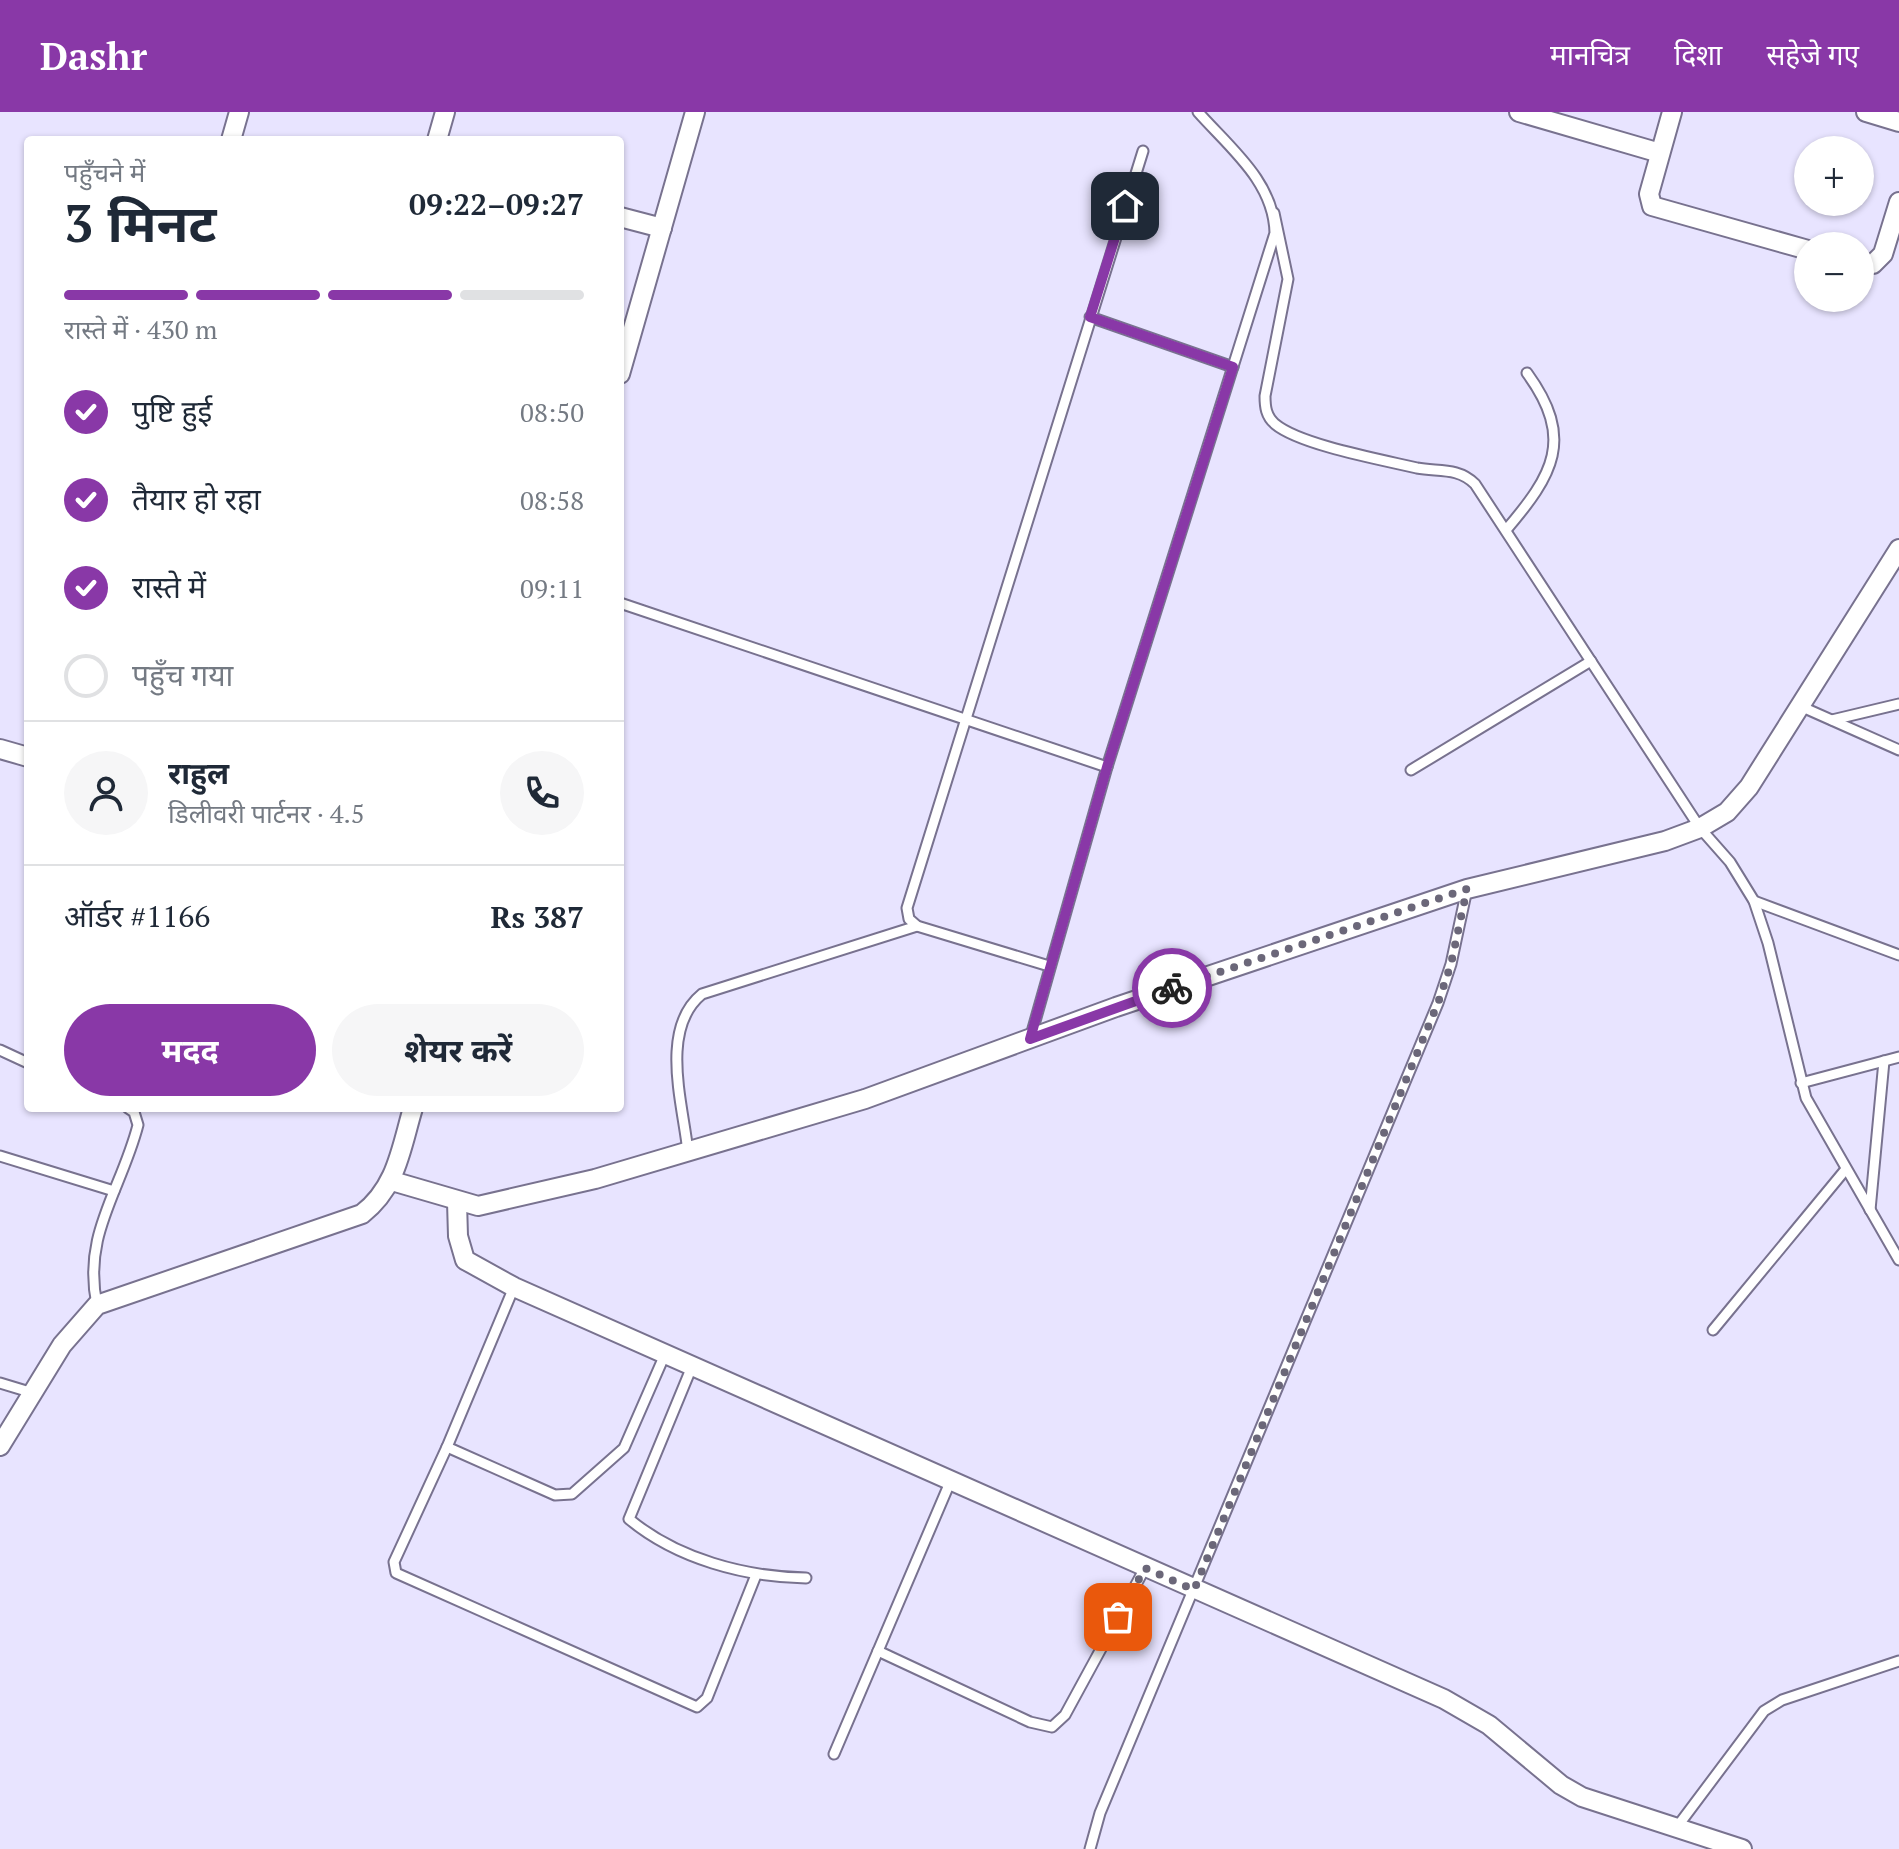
<!DOCTYPE html>
<html lang="hi">
<meta charset="utf-8">
<style>
:root{--surface:#fff;--page:#f6f6f7;--text:#1f2937;--muted:#747a83;--line:#e0e1e3;--accent:#8938a7}
body{margin:0;font-family:"PT Serif","Noto Sans Devanagari",serif;background:var(--page);color:var(--text);height:100vh;display:flex;flex-direction:column;font-size:30px;white-space:nowrap}
*{box-sizing:border-box;margin:0}
p{font-size:26px;color:var(--muted)}
.icon{flex:none;width:44px;height:44px;fill:none;stroke:currentColor;stroke-width:2;stroke-linecap:round;stroke-linejoin:round}
.map{position:relative;flex:1;overflow:hidden}
.drawer{position:absolute;left:24px;top:24px;width:600px;height:976px;display:flex;flex-direction:column;background:var(--surface);border-radius:8px;box-shadow:0 2px 6px #0004}
.drawer>*{flex:none}
.tools{position:absolute;left:1794px;top:24px;display:grid;gap:16px}
.tools a{display:grid;place-items:center;width:80px;height:80px;border-radius:50%;background:var(--surface);box-shadow:0 2px 6px #0004;font-size:40px}
.pin{position:absolute;display:grid;place-items:center;width:68px;height:68px;color:#fff;margin:-34px;border-radius:16px;box-shadow:0 4px 12px #0006}
.courier{position:absolute;display:grid;place-items:center;width:80px;height:80px;margin:-40px;border:6px solid #8938a7;border-radius:50%;background:#fff;color:#222;box-shadow:0 2px 10px #0007}
.summary em{font-style:normal;font-weight:700}
.summary div{display:flex;flex-direction:column-reverse}
.summary{display:flex;align-items:center;justify-content:space-between;height:136px;padding:0 40px}
h1{font-size:52px;font-weight:700;line-height:60px}
.bar{display:grid;grid-template-columns:repeat(4,1fr);gap:12px 8px;align-content:center;height:96px;padding:0 40px}
.bar i{height:10px;border-radius:6px;background:var(--line)}
.bar .on{background:var(--accent)}
.bar p{grid-column:span 4}
.line{display:flex;align-items:center;gap:20px;padding:0 40px;border-top:2px solid var(--line)}
.line div{flex:1}
.round{display:grid;place-items:center;flex:none;width:84px;height:84px;border-radius:42px;background:var(--page)}
ol{padding:0 40px;list-style:none}
li{display:flex;align-items:center;gap:24px;height:88px}
li p{margin-inline-start:auto}
li .icon{padding:8px;border-radius:50%;background:var(--accent);color:#fff;stroke-width:4}
li:last-child{color:var(--muted)}
li i{width:44px;height:44px;border:4px solid var(--line);border-radius:50%}
.action{display:flex;gap:16px;margin-top:auto;padding:16px 40px}
.action a{flex:1;height:92px;border-radius:48px;background:var(--accent);color:#fff;font-size:32px;font-weight:700;line-height:92px;text-align:center}
.action a+a{background:var(--page);color:var(--text)}
header{display:flex;align-items:center;gap:48px;box-sizing:border-box;height:112px;padding:0 40px;background:var(--accent);color:#fff}
header strong{font-size:38px}
nav{display:flex;gap:44px;margin-inline-start:auto;font-size:28px}
.map>svg:first-child{display:block}
.lines{fill:none;stroke-linecap:round;stroke-linejoin:round}
.lane-casing{stroke:#78728f;stroke-width:13}
.street-casing{stroke:#78728f;stroke-width:22}
.lane{stroke:#fff;stroke-width:9}
.street{stroke:#fff;stroke-width:18}
.done{stroke:#6b6779;stroke-width:8;stroke-dasharray:0 14.4}
.route{stroke:#8938a7;stroke-width:10}
</style>
<header>
<strong>Dashr</strong>
<nav><a>मानचित्र</a><a>दिशा</a><a>सहेजे गए</a></nav>
</header>
<div class="map">
<svg width="1899" height="1737" viewBox="0 0 1899 1737">
<rect width="100%" height="100%" fill="#e8e4ff"/>
<g class="lines">
<defs>
<g id="lane">
<path d="M1274 101 1288 167 1265 284C1265 295 1266 304 1275 312 1300 333 1383 348 1417 356 1438 360 1458 355 1475 372L1700 716 1730 750 1754 789 1768 831 1806 986 1899 1148"/>
<polyline points="1090,205 1233,255"/>
<path d="M1506 418C1553 363 1575 327 1527 261"/>
<polyline points="620,491 1107,655"/>
<polyline points="1800,594 1899,638"/>
<polyline points="1832,608 1899,592"/>
<polyline points="1411,658 1591,549"/>
<polyline points="1754,789 1899,843"/>
<polyline points="1049,854 917,814 909,807 907,796 1143,39"/>
<path d="M1030 927 1107 655 1275 121C1274 70 1230 36 1198 0"/>
<polyline points="0,938 28,951"/>
<polyline points="1801,971 1899,945"/>
<path d="M688 1040C683 992 659 917 702 882L917 814"/>
<polyline points="0,1044 114,1079"/>
<polyline points="1870,1098 1884,949"/>
<polyline points="514,1175 447,1335 394,1450 396,1461 697,1595 707,1586 756,1463"/>
<path d="M97 1193C82 1122 121 1079 138 1013L134 1000 128 996"/>
<polyline points="1713,1218 1846,1057"/>
<path d="M693 1252 629 1407C677 1447 745 1465 806 1466"/>
<polyline points="0,1271 33,1281"/>
<polyline points="447,1335 555,1383 572,1382 624,1336 666,1240"/>
<polyline points="878,1539 1030,1610 1052,1615 1065,1603 1145,1456"/>
<polyline points="834,1642 951,1368"/>
<polyline points="1677,1715 1764,1599 1782,1588 1899,1549"/>
<polyline points="1090,1737 1100,1701 1438,891 1451,852 1467,777"/>
</g>
<g id="street">
<polyline points="1519,0 1660,41"/>
<polyline points="1672,0 1649,82 1652,94 1808,138"/>
<polyline points="1866,0 1899,10"/>
<polyline points="231,28 239,0"/>
<polyline points="437,28 445,0"/>
<polyline points="620,105 662,116"/>
<polyline points="1860,152 1873,152 1883,142 1899,90"/>
<polyline points="620,262 695,0"/>
<polyline points="0,637 28,645"/>
<polyline points="392,1069 478,1094 595,1067 865,987 1116,895 1467,777 1665,729 1700,716 1727,700 1749,675 1899,437"/>
<polyline points="457,1090 458,1124 465,1148 514,1175 1444,1587 1489,1613 1561,1673 1582,1685 1742,1737"/>
<path d="M0 1334 62 1233 97 1193 362 1102C397 1075 401 1036 413 996"/>
</g>
</defs>
<!-- lane casing -->
<use href="#lane" class="lane-casing"/>
<!-- street casing -->
<use href="#street" class="street-casing"/>
<!-- lane -->
<use href="#lane" class="lane"/>
<!-- street -->
<use href="#street" class="street"/>
</g>
<g class="lines">
<!-- done -->
<polyline class="done" points="1118,1505 1145,1456 1194,1478 1438,891 1451,852 1467,777 1172,876"/>
<!-- route -->
<polyline class="route" points="1125,94 1090,205 1233,255 1107,655 1030,927 1172,876"/>
</g>
</svg>
<div class="tools">
<a>+</a>
<a>−</a>
</div>
<div class="pin" style="left:1118px;top:1505px;background:#ea580c"><svg class="icon" aria-label="bag" viewBox="0 0 24 24"><path d="M5 8h14l-1 12H6zM9 8a3 3 0 0 1 6 0"/></svg></div>
<div class="pin" style="left:1125px;top:94px;background:#1f2937"><svg class="icon" aria-label="home" viewBox="0 0 24 24"><path d="M3 11l9-7 9 7M6 9v11h12V9"/></svg></div>
<div class="courier" style="left:1172px;top:876px"><svg class="icon" aria-label="bike" viewBox="0 0 24 24"><circle cx="6" cy="16" r="4"/><circle cx="18" cy="16" r="4"/><path d="M6 16l4-8h5l3 8M10 8l3 8H6M13 5h3"/></svg></div>
<section class="drawer">
<div class="summary"><div><h1>3 मिनट</h1><p>पहुँचने में</p></div><em>09:22–09:27</em></div>
<div class="bar"><i class="on"></i><i class="on"></i><i class="on"></i><i></i><p>रास्ते में · 430 m</p></div>
<ol>
<li><svg class="icon" aria-label="check" viewBox="0 0 24 24"><path d="M5 12l5 5 9-10"/></svg>पुष्टि हुई<p>08:50</p></li>
<li><svg class="icon" aria-label="check" viewBox="0 0 24 24"><path d="M5 12l5 5 9-10"/></svg>तैयार हो रहा<p>08:58</p></li>
<li><svg class="icon" aria-label="check" viewBox="0 0 24 24"><path d="M5 12l5 5 9-10"/></svg>रास्ते में<p>09:11</p></li>
<li><i></i>पहुँच गया</li>
</ol>
<div class="line" style="height:144px"><a class="round"><svg class="icon" aria-label="person" viewBox="0 0 24 24"><circle cx="12" cy="8" r="4"/><path d="M4 21q1-7 8-7t8 7"/></svg></a><div><b>राहुल</b><p>डिलीवरी पार्टनर · 4.5</p></div><a class="round"><svg class="icon" aria-label="phone" viewBox="0 0 24 24"><path d="M5 4h4l2 5-3 2q2 4 5 5l2-3 5 2v4C11 20 4 13 5 4z"/></svg></a></div>
<div class="line" style="height:104px"><div>ऑर्डर #1166</div><b>Rs 387</b></div>
<div class="action"><a>मदद</a><a>शेयर करें</a></div>
</section>
</div>
